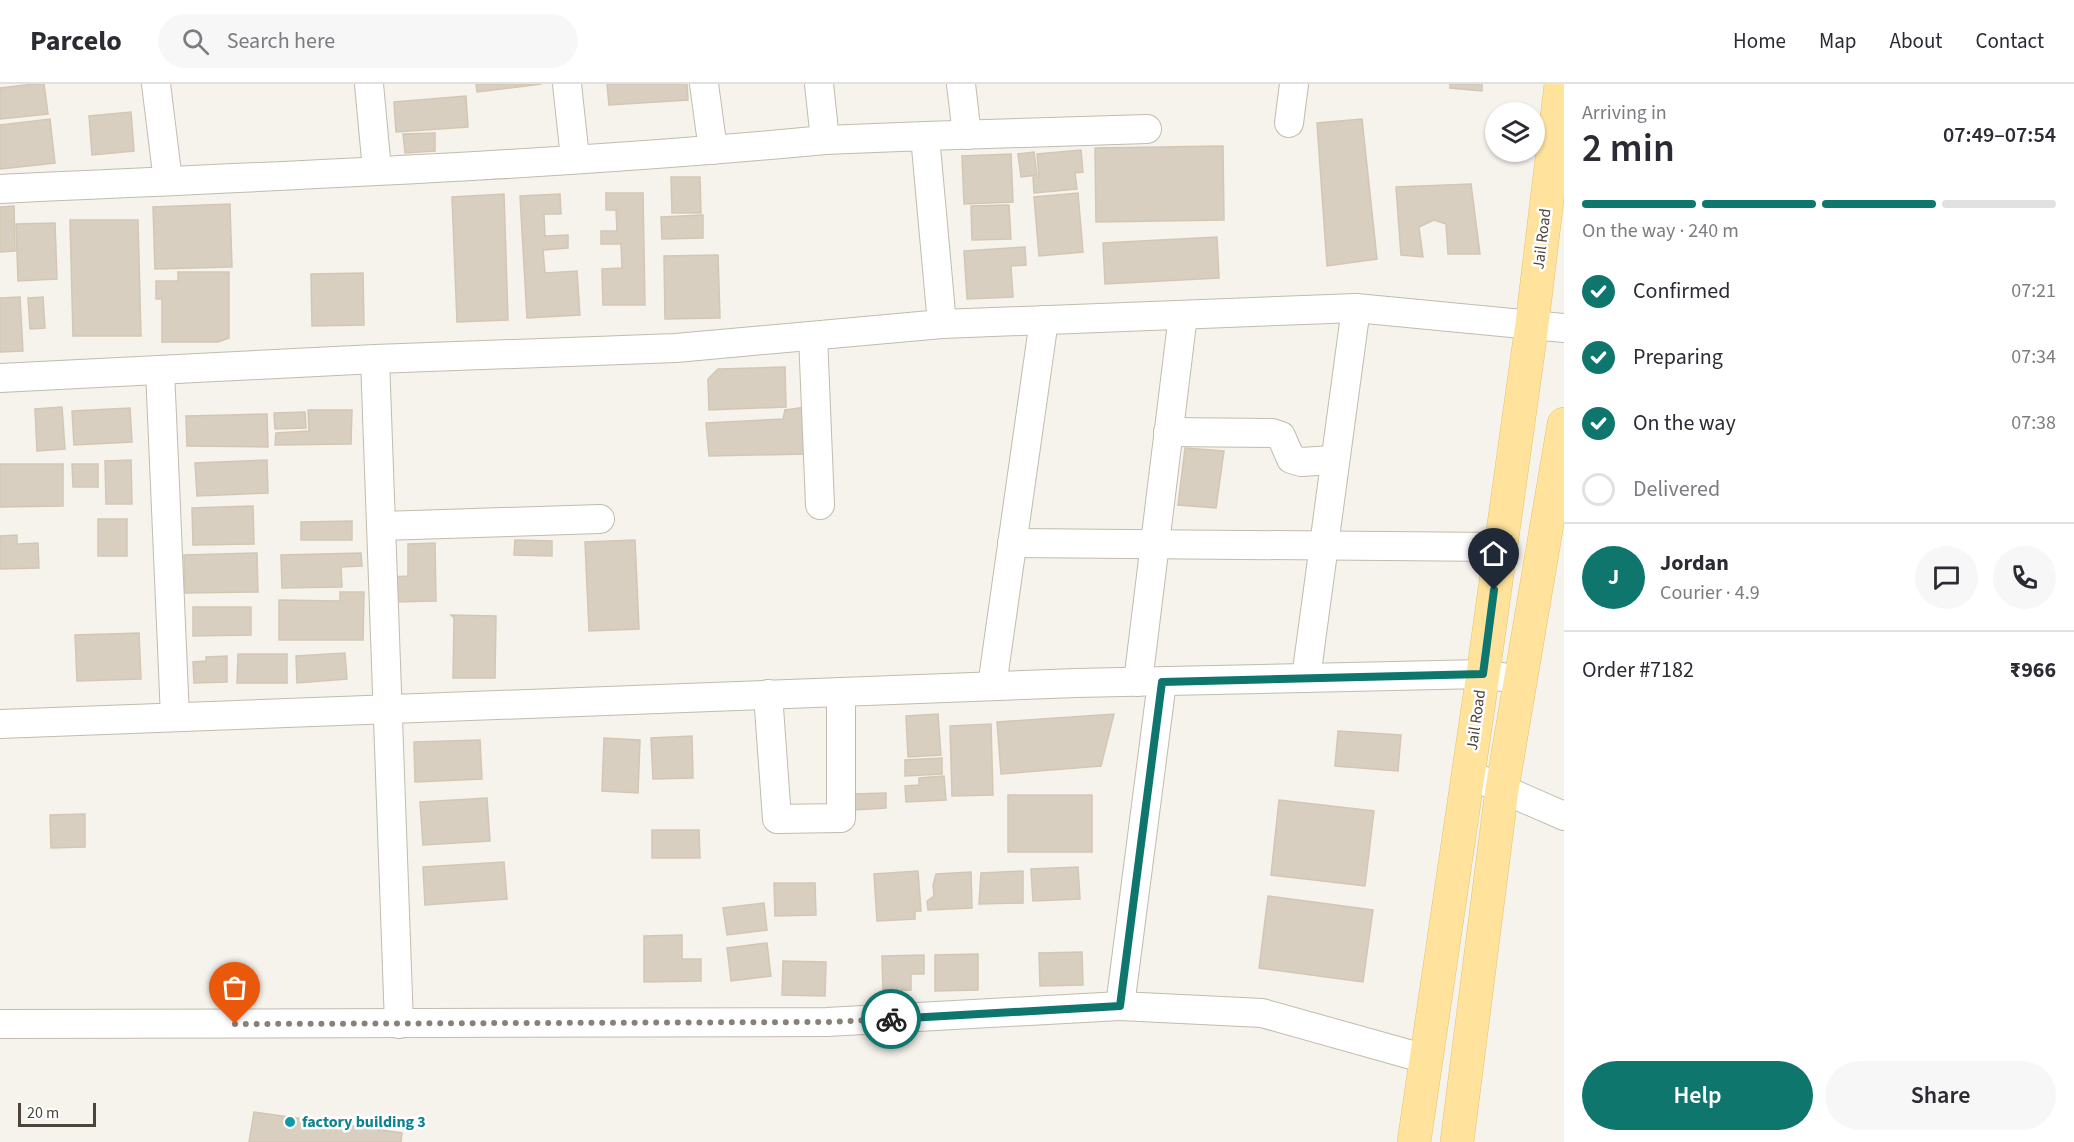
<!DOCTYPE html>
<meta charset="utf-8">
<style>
:root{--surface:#fff;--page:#f7f7f7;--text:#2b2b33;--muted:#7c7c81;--line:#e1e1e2;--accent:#0f766e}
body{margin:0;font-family:"Source Sans 3",sans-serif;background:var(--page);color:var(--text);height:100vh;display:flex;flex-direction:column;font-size:22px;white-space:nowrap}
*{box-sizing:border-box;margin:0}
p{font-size:20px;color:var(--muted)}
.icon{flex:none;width:33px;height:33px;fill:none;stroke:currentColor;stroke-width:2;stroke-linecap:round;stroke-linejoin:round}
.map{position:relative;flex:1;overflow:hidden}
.side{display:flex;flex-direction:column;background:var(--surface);width:510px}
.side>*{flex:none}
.tools{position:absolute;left:1485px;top:18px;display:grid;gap:12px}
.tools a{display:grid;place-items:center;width:60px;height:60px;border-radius:50%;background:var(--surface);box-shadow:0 2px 4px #0004;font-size:30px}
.scale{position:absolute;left:18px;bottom:15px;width:78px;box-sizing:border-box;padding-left:6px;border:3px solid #4b4439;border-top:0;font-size:16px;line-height:21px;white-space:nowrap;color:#4b4439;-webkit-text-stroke:4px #fff;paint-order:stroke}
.pin{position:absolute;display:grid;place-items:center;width:51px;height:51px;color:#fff;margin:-62px -26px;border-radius:50% 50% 50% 0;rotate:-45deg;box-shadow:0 0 6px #0007}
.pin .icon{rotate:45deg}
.courier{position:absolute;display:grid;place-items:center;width:60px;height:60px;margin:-30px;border:4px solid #0f766e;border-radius:50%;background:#fff;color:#222;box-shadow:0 2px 8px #0007}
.summary em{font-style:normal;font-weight:600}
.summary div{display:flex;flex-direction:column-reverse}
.summary{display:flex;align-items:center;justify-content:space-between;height:102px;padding:0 18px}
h1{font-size:39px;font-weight:600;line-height:45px}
.bar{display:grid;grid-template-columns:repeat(4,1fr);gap:9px 6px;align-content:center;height:72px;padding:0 18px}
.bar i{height:8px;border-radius:4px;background:var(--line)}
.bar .current{background:var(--accent)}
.bar p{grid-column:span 4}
.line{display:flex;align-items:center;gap:15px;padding:0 18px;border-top:2px solid var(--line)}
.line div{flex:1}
.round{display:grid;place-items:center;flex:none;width:63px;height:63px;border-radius:32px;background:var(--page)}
ol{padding:0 18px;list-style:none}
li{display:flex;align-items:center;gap:18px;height:66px}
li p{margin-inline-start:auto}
li .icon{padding:6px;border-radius:50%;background:var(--accent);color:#fff;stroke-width:4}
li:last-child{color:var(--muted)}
li i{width:33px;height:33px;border:3px solid var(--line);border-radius:50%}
.cta{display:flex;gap:12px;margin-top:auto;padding:12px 18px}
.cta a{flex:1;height:69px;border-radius:36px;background:var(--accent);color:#fff;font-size:24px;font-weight:600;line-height:69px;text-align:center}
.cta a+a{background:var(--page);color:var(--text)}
header{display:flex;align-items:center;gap:36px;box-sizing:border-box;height:84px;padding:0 30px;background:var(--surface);border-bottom:2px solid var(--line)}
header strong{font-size:28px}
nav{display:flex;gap:33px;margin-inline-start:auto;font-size:21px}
.search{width:420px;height:54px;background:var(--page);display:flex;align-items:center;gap:15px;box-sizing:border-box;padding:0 21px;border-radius:33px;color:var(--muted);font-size:22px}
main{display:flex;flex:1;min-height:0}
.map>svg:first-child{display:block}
.building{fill:#d8cfc1;stroke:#d3c7b4;stroke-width:1.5}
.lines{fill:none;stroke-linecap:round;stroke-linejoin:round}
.minor-casing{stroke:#c2bbae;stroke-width:30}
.major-casing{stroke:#e6c16a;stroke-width:34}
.minor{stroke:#fff;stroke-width:28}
.major{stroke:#ffe39c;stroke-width:33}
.done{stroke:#878178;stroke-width:6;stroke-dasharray:0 10.8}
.route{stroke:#0f766e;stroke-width:8}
.culture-dot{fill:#0f9aa8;stroke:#fff;stroke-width:2}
.labels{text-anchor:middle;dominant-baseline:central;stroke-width:5;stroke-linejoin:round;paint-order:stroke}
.street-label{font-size:16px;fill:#4b4439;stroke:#fff}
.culture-label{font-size:16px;font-weight:bold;fill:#0d838f;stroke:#fff;text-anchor:start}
</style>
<header>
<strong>Parcelo</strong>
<div class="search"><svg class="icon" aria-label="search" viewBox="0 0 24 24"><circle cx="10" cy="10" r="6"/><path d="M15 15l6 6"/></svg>Search here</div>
<nav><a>Home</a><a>Map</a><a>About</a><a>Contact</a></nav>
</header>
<main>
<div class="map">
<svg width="1564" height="1058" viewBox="0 0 1564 1058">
<rect width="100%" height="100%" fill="#f6f3ec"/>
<!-- building -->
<g class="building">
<polygon points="34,0 44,0 48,30 0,35 0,4"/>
<polygon points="476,0 542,0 477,8"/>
<polygon points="607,0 687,0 688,16 609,21"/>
<polygon points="1450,0 1482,0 1482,7 1450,4"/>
<polygon points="466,12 468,43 396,48 394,18"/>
<polygon points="131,28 134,67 92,71 89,32"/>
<polygon points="50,35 55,79 0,85 0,41"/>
<polygon points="1362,35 1377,175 1327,182 1317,39"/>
<polygon points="435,49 435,67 405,69 403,50"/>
<polygon points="1223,62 1224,136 1096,138 1095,64"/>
<polygon points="1081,66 1083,88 1075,89 1077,105 1034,109 1033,93 1039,93 1037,70"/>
<polygon points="1034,68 1037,91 1021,93 1018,70"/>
<polygon points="1011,70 1013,118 964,120 962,72"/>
<polygon points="671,93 700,93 701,129 672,129"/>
<polygon points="1471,100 1480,170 1448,170 1446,140 1434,136 1419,143 1423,173 1401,171 1396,103"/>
<polygon points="606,109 643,109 645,221 603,221 602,185 622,184 621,160 601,160 601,147 617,147 616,126 606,126"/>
<polygon points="1078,109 1083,168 1039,172 1034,113"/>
<polygon points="504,110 508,236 457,238 452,113"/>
<polygon points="560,110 561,130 544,130 545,152 568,151 568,164 543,166 545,189 577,187 580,231 527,234 520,112"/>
<polygon points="230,120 232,183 155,185 153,123"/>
<polygon points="1009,121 1011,155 972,156 971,122"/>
<polygon points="14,122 15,167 0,168 0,123"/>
<polygon points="703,131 703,154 662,155 661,133"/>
<polygon points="70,136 138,136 141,252 73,252"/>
<polygon points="55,139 57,195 18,197 16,140"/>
<polygon points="1217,153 1219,194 1105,200 1103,159"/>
<polygon points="1025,163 1026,181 1011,182 1013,213 967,215 964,167"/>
<polygon points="718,171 720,234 665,235 664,172"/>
<polygon points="178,188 229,188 229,254 218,258 162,258 162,215 156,215 156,197 178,197"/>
<polygon points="363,189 364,241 312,242 311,190"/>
<polygon points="20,213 23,267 0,268 0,214"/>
<polygon points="43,213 45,244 30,245 28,214"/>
<polygon points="785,283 786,323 709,326 708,295 718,285"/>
<polygon points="62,323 65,365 37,367 35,325"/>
<polygon points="806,323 806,370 709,372 706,339 783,335 785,326"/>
<polygon points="130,324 132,358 74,361 72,327"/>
<polygon points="308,326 352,326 351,360 275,361 276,349 309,347"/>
<polygon points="305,328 306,344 275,345 274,329"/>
<polygon points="267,330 268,363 187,362 186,332"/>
<polygon points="1185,364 1224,367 1216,424 1178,421"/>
<polygon points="131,376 132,420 106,420 105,377"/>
<polygon points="267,376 268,409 197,412 195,379"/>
<polygon points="0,380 63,380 63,422 0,423"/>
<polygon points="72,380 98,380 98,403 73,403"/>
<polygon points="253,422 254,460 193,461 192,424"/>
<rect x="98" y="435" width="29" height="37"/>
<polygon points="352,437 352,456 301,456 301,438"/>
<polygon points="17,451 17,460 38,459 39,484 0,485 0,452"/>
<polygon points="515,456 552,457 552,472 514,471"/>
<polygon points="635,456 639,545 589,547 585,458"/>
<polygon points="435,459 436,517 391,518 391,493 408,492 408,460"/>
<polygon points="257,469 258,508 185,509 184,471"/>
<polygon points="361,469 362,482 341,483 342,503 282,504 281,471"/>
<polygon points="340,508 364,508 363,556 279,556 279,516 340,517"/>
<polygon points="193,523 251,523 251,551 193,552"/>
<polygon points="451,531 496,532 495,594 453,594 454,534"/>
<polygon points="139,549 141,595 77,597 75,551"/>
<polygon points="345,569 347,595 297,599 296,572"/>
<polygon points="238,570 287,570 287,599 237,599"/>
<polygon points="227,572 227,598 194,599 193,578 206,577 206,573"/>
<polygon points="938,630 941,671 908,673 906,632"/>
<polygon points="1114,630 1101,682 1001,690 997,638"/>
<polygon points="991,640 993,711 952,712 950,642"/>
<polygon points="1338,647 1401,651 1398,687 1335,682"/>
<polygon points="692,652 693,694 653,695 651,654"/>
<polygon points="604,654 640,656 638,709 602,707"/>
<polygon points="480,656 482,695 415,698 414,658"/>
<polygon points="942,674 942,690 905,692 905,676"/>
<polygon points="944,692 946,716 906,718 905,702 919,701 919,694"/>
<polygon points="886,709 886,724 853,726 853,710"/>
<rect x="1008" y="711" width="84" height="57"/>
<polygon points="487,714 490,757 423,761 420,718"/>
<polygon points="1279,716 1374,727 1365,802 1271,791"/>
<polygon points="85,730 85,763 51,764 50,731"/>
<polygon points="652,746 699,746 700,774 652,774"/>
<polygon points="504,778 507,815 425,821 423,783"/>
<polygon points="1078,783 1080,815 1033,817 1031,785"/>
<polygon points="918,787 921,827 915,827 915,835 877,837 874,790"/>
<polygon points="1023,787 1023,819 979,820 981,789"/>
<polygon points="971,788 972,824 928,826 927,817 934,812 933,801 936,790"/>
<polygon points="774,799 815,799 816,831 775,832"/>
<polygon points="1268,812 1373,826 1363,898 1259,884"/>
<polygon points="764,819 767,846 727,851 723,824"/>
<polygon points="682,851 682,875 701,875 701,897 644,898 644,852"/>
<polygon points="767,859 771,892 731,897 727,864"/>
<polygon points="1082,868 1083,901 1040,902 1039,869"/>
<polygon points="978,870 978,906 935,907 935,871"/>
<polygon points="924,871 924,890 911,890 911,906 883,907 882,872"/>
<polygon points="783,877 826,878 825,912 782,911"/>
<polygon points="254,1028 402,1049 401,1058 249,1058"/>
</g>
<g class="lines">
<defs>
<g id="minor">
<polyline points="156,0 168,97"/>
<polyline points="369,0 377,86"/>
<polyline points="567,0 575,74"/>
<polyline points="704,0 713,66"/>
<polyline points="819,0 825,56 925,52 942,240 1356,224 1564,244"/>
<polyline points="961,0 967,51"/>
<polyline points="1289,39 1294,0"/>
<polyline points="925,52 1147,45"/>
<path d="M0 105C274 92 551 82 825 56"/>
<polyline points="813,252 820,421"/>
<polyline points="375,275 399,940"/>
<polyline points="160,286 175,633"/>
<polyline points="0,294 375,275 676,264 942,240"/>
<polyline points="1168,348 1272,349 1281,352 1291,375 1301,378 1334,376"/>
<polyline points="381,442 600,435"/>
<polyline points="1012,459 1499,463"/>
<polyline points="1306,594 1356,224"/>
<polyline points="1138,598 1183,231"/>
<polyline points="992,602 1044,236"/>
<polyline points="768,610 777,735 841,734 841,608"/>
<polyline points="0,640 1076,599 1483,590 1521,596"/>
<polyline points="1468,690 1564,732"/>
<polyline points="1120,922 1262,929 1426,975"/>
<polyline points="0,940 827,938 1120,922 1162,598"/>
</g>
<g id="major">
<polyline points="1414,1058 1483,590 1532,240 1561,0"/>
<polyline points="1457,1058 1502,705 1564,340"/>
</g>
</defs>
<!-- minor casing -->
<use href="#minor" class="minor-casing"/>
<!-- major casing -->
<use href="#major" class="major-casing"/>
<!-- minor -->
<use href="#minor" class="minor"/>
<!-- major -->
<use href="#major" class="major"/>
</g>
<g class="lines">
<!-- done -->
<polyline class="done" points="235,940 827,938 891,935"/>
<!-- route -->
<polyline class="route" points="891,935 1120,922 1162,598 1483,590 1494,506"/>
</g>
<!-- markers -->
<circle class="culture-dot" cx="290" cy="1038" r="6"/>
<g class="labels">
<!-- street labels -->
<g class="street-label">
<text transform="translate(1542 155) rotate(-83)">Jail Road</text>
<text transform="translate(1476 636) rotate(-82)">Jail Road</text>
</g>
<!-- culture labels -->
<g class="culture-label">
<text x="302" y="1038">factory building 3</text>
</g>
</g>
</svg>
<div class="tools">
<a><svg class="icon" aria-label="layers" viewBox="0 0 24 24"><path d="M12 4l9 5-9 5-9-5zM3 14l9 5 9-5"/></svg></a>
</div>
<div class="scale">20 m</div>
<div class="pin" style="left:235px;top:940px;background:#ea580c"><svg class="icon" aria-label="bag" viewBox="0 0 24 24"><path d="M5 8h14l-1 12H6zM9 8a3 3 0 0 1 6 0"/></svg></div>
<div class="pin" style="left:1494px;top:506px;background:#1f2937"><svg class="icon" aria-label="home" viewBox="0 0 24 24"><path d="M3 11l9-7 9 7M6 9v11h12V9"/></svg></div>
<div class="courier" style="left:891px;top:935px"><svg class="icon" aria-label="bike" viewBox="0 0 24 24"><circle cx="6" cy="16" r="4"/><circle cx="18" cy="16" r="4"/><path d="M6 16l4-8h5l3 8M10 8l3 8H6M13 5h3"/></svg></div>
</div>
<section class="side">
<div class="summary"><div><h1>2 min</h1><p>Arriving in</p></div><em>07:49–07:54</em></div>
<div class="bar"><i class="current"></i><i class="current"></i><i class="current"></i><i></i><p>On the way · 240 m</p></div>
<ol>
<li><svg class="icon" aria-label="check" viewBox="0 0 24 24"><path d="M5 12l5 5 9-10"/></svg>Confirmed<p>07:21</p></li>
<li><svg class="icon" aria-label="check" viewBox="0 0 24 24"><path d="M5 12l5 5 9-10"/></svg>Preparing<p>07:34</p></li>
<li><svg class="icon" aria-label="check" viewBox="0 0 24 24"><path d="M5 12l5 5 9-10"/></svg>On the way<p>07:38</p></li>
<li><i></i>Delivered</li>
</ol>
<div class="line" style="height:108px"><b class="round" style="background:var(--accent);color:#fff">J</b><div><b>Jordan</b><p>Courier · 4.9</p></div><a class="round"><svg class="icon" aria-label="chat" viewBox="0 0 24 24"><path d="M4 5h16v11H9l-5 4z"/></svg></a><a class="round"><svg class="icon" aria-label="phone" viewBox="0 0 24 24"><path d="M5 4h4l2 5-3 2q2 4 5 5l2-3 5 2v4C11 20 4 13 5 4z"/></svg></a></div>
<div class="line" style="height:78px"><div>Order #7182</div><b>₹966</b></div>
<div class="cta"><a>Help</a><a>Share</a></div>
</section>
</main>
